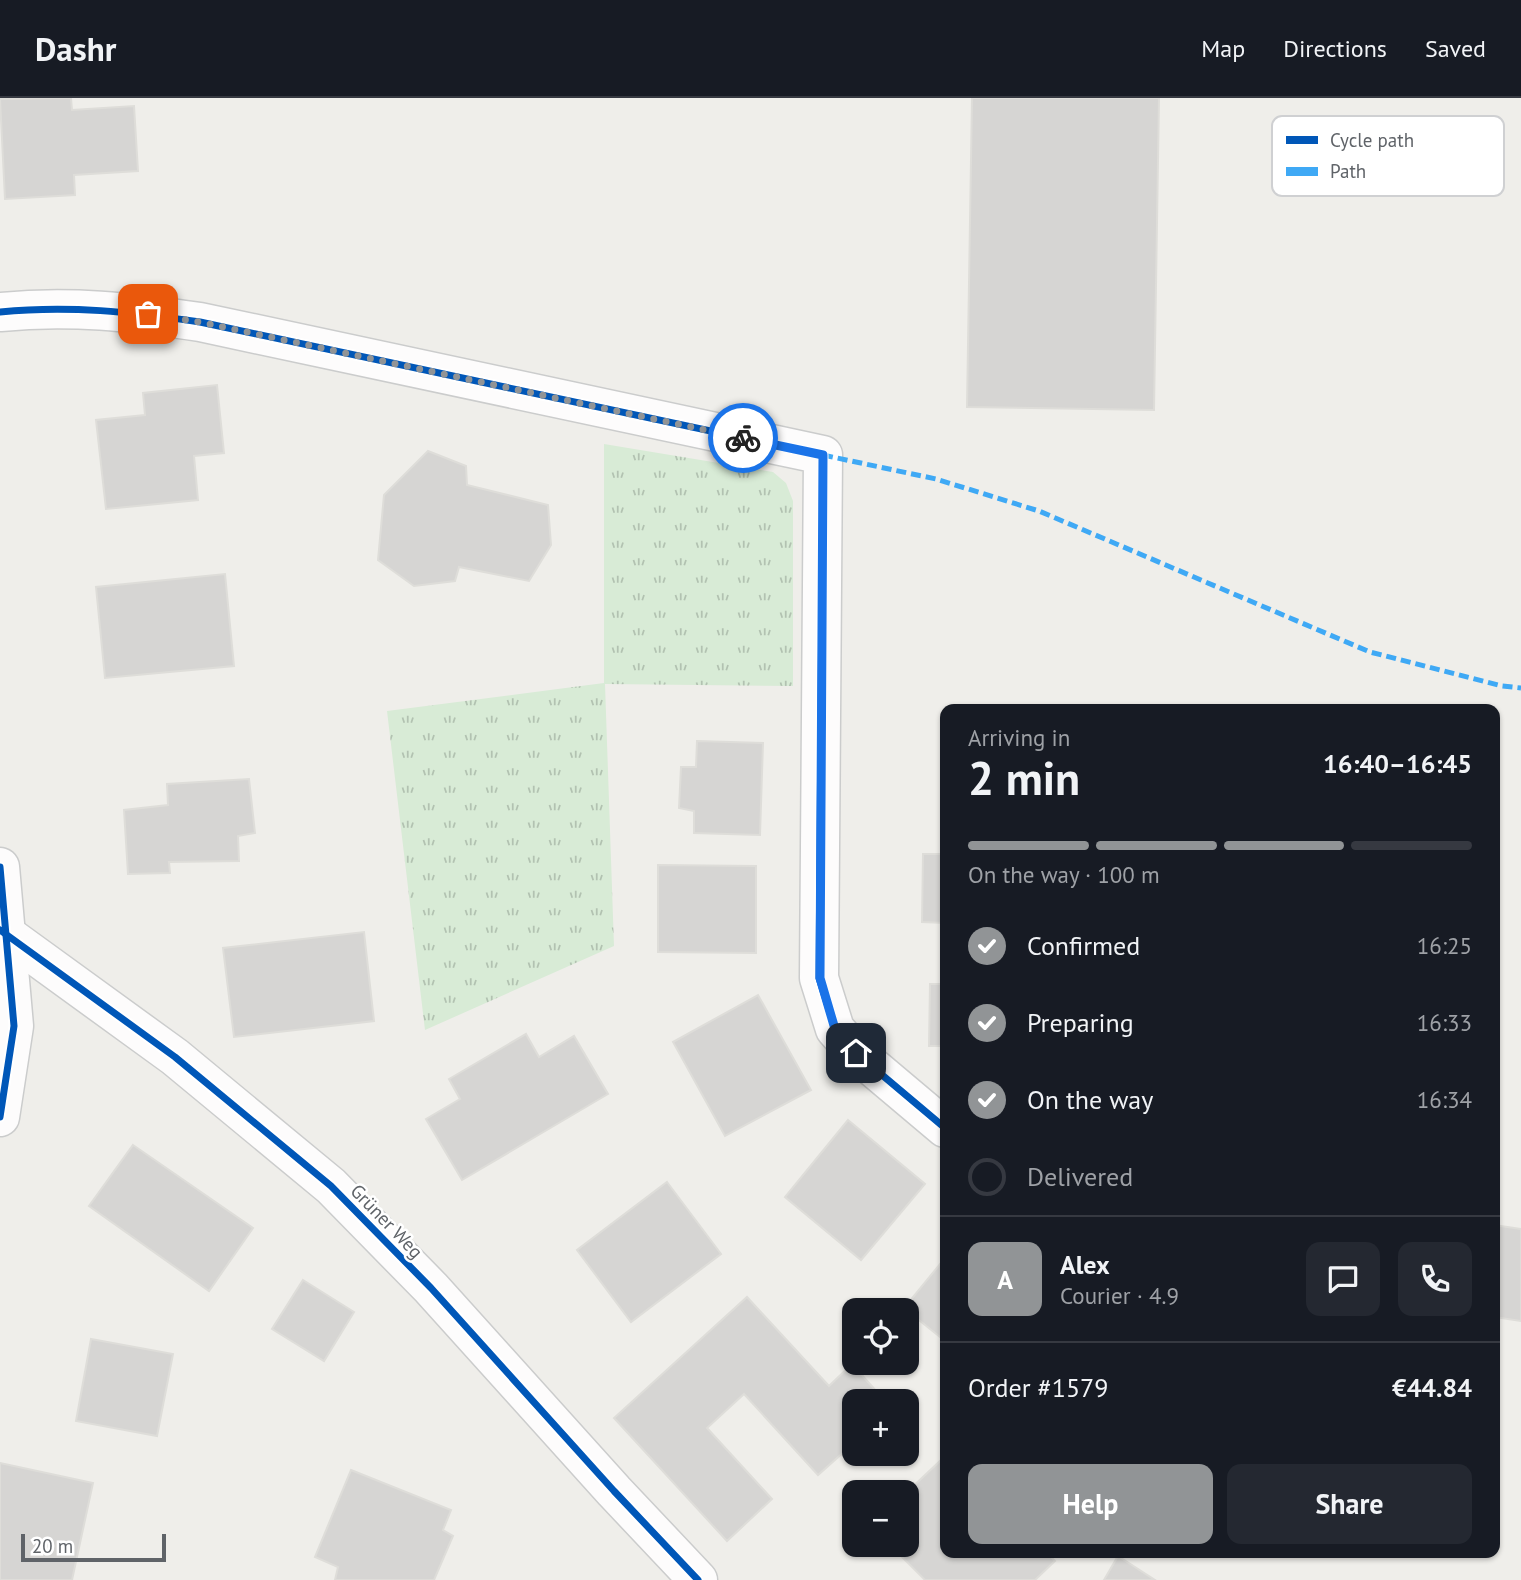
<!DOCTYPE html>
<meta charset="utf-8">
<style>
:root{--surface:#171b24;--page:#242831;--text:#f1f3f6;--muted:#9ea1a6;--line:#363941;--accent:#919496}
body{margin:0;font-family:"PT Sans",sans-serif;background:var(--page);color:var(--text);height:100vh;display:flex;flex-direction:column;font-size:26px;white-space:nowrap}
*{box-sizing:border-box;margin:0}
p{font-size:23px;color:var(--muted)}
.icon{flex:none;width:38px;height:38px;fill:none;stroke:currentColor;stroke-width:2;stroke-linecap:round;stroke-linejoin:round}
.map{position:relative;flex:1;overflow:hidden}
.drawer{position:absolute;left:940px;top:606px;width:560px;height:854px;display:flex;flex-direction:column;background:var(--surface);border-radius:14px;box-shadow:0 2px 5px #0004}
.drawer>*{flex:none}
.tools{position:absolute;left:842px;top:1200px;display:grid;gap:14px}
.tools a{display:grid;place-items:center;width:77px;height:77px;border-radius:14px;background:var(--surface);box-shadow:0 2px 5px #0004;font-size:35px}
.scale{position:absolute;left:21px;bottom:18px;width:145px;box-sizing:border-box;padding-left:7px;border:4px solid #5f6368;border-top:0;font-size:19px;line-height:24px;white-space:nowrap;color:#5f6368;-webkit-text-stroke:5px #fff;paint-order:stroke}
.pin{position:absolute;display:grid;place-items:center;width:60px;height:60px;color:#fff;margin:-30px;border-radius:14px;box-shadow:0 4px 10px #0006}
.courier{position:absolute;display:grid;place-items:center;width:70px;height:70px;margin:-35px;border:5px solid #1a73e8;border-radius:50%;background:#fff;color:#222;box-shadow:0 2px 9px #0007}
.head em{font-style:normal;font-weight:800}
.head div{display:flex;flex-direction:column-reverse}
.head{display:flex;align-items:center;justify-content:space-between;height:119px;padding:0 28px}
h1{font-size:46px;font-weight:800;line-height:52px}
.bar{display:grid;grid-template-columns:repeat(4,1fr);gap:10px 7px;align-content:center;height:84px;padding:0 28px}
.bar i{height:9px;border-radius:5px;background:var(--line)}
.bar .selected{background:var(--accent)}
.bar p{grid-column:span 4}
.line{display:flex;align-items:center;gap:18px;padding:0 28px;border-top:2px solid var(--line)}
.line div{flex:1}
.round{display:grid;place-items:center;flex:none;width:74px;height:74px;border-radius:14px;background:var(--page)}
ol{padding:0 28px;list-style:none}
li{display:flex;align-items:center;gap:21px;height:77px}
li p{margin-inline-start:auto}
li .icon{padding:7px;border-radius:50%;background:var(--accent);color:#fff;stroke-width:4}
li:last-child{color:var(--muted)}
li i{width:38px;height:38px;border:4px solid var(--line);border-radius:50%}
.primary-button{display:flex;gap:14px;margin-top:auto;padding:14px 28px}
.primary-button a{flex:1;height:80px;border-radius:14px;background:var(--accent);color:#fff;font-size:28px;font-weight:800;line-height:80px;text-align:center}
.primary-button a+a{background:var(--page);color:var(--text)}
header{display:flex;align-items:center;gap:42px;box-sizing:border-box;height:98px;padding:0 35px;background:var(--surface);border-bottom:2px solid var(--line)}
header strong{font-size:33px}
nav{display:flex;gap:38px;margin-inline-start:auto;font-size:24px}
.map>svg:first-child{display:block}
.grass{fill:url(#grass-tufts)}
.building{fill:#d6d5d3;stroke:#deddd9;stroke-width:2}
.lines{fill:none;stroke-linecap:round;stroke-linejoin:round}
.minor-casing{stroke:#cbcccc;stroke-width:41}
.minor{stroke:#fdfcfc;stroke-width:38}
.quiet{stroke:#3fa9f5;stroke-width:5;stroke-dasharray:10 5;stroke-linecap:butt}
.cycleway-casing{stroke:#fff;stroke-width:11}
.cycleway{stroke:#0057b8;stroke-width:7}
.done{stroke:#919496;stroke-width:7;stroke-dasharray:0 12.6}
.route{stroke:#1a73e8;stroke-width:9}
.labels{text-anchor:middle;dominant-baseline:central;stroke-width:5;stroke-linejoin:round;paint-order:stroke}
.street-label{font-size:19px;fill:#5f6368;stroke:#fff}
.key{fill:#fff;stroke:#cfd0d2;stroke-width:2}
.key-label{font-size:19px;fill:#5f6368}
</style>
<header>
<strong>Dashr</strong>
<nav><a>Map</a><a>Directions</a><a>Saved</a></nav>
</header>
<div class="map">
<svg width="1521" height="1482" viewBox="0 0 1521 1482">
<defs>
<pattern id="grass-tufts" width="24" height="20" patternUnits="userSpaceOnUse" patternTransform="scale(1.75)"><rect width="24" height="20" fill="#d8ebd6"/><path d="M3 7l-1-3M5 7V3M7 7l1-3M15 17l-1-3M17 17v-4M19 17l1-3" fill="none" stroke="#b2c2b1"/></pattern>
</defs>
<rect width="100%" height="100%" fill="#efeeea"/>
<!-- grass -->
<polygon class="grass" points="604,346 773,374 786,385 793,403 793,588 605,586 614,848 425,932 387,613 604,585"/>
<!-- building -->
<g class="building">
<polygon points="71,0 72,12 134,8 138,73 74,77 75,97 5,101 0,1"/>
<polygon points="972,0 1159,0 1154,312 967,309"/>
<polygon points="217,287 224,355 194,358 198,402 106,411 96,322 145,317 143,295"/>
<polygon points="428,353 466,368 467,387 548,407 551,447 529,483 459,469 455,483 414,488 378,462 384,397"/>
<polygon points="225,476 234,568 105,580 96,489"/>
<polygon points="697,643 763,645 760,737 694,735 694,713 679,710 681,669 696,669"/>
<polygon points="249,681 255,735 238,738 239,763 169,764 170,775 128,776 124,712 168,707 167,686"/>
<polygon points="923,756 945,756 945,825 922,824"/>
<polygon points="658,767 756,768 756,855 658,854"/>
<polygon points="364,834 374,923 234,939 223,850"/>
<polygon points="930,886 945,886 945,948 929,948"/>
<polygon points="758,897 811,992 725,1038 673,944"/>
<polygon points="526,936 539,959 574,938 608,996 462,1082 426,1021 460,1001 449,981"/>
<polygon points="848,1022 925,1086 861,1162 785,1099"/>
<polygon points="133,1047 253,1130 209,1193 89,1108"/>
<polygon points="667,1084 721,1156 631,1224 577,1152"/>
<polygon points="1494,1127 1521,1131 1521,1223 1494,1219"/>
<polygon points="945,1160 945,1243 904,1210"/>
<polygon points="303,1182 354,1214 324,1263 272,1231"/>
<polygon points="747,1199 829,1288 852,1266 886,1304 854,1304 854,1345 818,1377 744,1296 707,1330 772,1401 727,1443 614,1320"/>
<polygon points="91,1241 173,1256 157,1338 76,1323"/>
<polygon points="940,1363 945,1368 945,1454 1046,1454 1055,1463 1035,1482 925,1482 890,1447 906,1447 906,1395"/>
<polygon points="0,1365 93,1385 72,1482 0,1482"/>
<polygon points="351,1372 451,1412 443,1432 453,1438 434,1482 335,1482 338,1469 315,1459"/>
<polygon points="1118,1458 1155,1482 1104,1482"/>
</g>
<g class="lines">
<defs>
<g id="minor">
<path d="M0 214C69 207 132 214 200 224L823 357 819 880 835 931 856 955 945 1030"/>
<polyline points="0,769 14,928 0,1019"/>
<polyline points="0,832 175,959 331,1088 431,1190 614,1393 698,1482"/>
</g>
</defs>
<!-- minor casing -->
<use href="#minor" class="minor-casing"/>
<!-- minor -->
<use href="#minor" class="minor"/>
<!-- quiet -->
<polyline class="quiet" points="823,357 936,381 1039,413 1370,554 1502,588 1521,590"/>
<defs>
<g id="cycleway">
<path d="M0 214C69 207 132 214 200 224L823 357 819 880 835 931 856 955 945 1030"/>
<polyline points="0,769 14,928 0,1019"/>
<polyline points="0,832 175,959 331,1088 431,1190 614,1393 698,1482"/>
</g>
</defs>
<!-- cycleway casing -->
<use href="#cycleway" class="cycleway-casing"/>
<!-- cycleway -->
<use href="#cycleway" class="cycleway"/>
</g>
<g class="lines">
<!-- done -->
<polyline class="done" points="148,216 200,224 743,340"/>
<!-- route -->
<polyline class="route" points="743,340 823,357 820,880 835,931 856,955"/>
</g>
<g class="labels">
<!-- street labels -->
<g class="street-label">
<text transform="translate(387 1123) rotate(46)">Grüner Weg</text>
</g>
</g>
<!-- legend -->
<rect x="1272" y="18" width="232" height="80" rx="10" class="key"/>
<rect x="1286" y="38" width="32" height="8" fill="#0057b8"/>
<rect x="1286" y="69" width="32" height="9" fill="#3fa9f5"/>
<g class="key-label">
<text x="1330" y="49">Cycle path</text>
<text x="1330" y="80">Path</text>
</g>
</svg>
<div class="tools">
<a><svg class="icon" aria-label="locate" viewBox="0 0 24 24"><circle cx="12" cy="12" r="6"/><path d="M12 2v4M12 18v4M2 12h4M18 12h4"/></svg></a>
<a>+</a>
<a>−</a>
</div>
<div class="scale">20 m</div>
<div class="pin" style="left:148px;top:216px;background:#ea580c"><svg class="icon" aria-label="bag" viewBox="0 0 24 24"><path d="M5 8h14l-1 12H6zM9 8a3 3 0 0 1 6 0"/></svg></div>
<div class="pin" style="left:856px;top:955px;background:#1f2937"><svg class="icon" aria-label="home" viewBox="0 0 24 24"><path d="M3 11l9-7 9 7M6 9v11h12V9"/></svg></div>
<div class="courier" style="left:743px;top:340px"><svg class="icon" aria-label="bike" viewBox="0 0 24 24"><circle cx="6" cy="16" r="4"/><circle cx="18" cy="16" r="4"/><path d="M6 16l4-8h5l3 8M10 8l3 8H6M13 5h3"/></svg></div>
<section class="drawer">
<div class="head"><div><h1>2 min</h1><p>Arriving in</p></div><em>16:40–16:45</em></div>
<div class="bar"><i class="selected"></i><i class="selected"></i><i class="selected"></i><i></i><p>On the way · 100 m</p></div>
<ol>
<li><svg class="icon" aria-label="check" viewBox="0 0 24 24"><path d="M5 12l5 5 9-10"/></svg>Confirmed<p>16:25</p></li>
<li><svg class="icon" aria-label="check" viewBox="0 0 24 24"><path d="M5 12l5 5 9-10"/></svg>Preparing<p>16:33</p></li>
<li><svg class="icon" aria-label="check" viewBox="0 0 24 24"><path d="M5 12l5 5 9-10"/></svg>On the way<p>16:34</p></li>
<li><i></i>Delivered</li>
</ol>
<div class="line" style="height:126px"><b class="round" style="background:var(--accent);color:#fff">A</b><div><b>Alex</b><p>Courier · 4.9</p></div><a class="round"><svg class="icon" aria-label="chat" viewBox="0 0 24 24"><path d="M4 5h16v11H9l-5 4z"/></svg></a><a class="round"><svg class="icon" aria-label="phone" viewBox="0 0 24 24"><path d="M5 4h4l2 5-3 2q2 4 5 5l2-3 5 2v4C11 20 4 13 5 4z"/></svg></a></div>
<div class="line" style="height:91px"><div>Order #1579</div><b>€44.84</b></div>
<div class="primary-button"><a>Help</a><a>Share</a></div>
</section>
</div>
